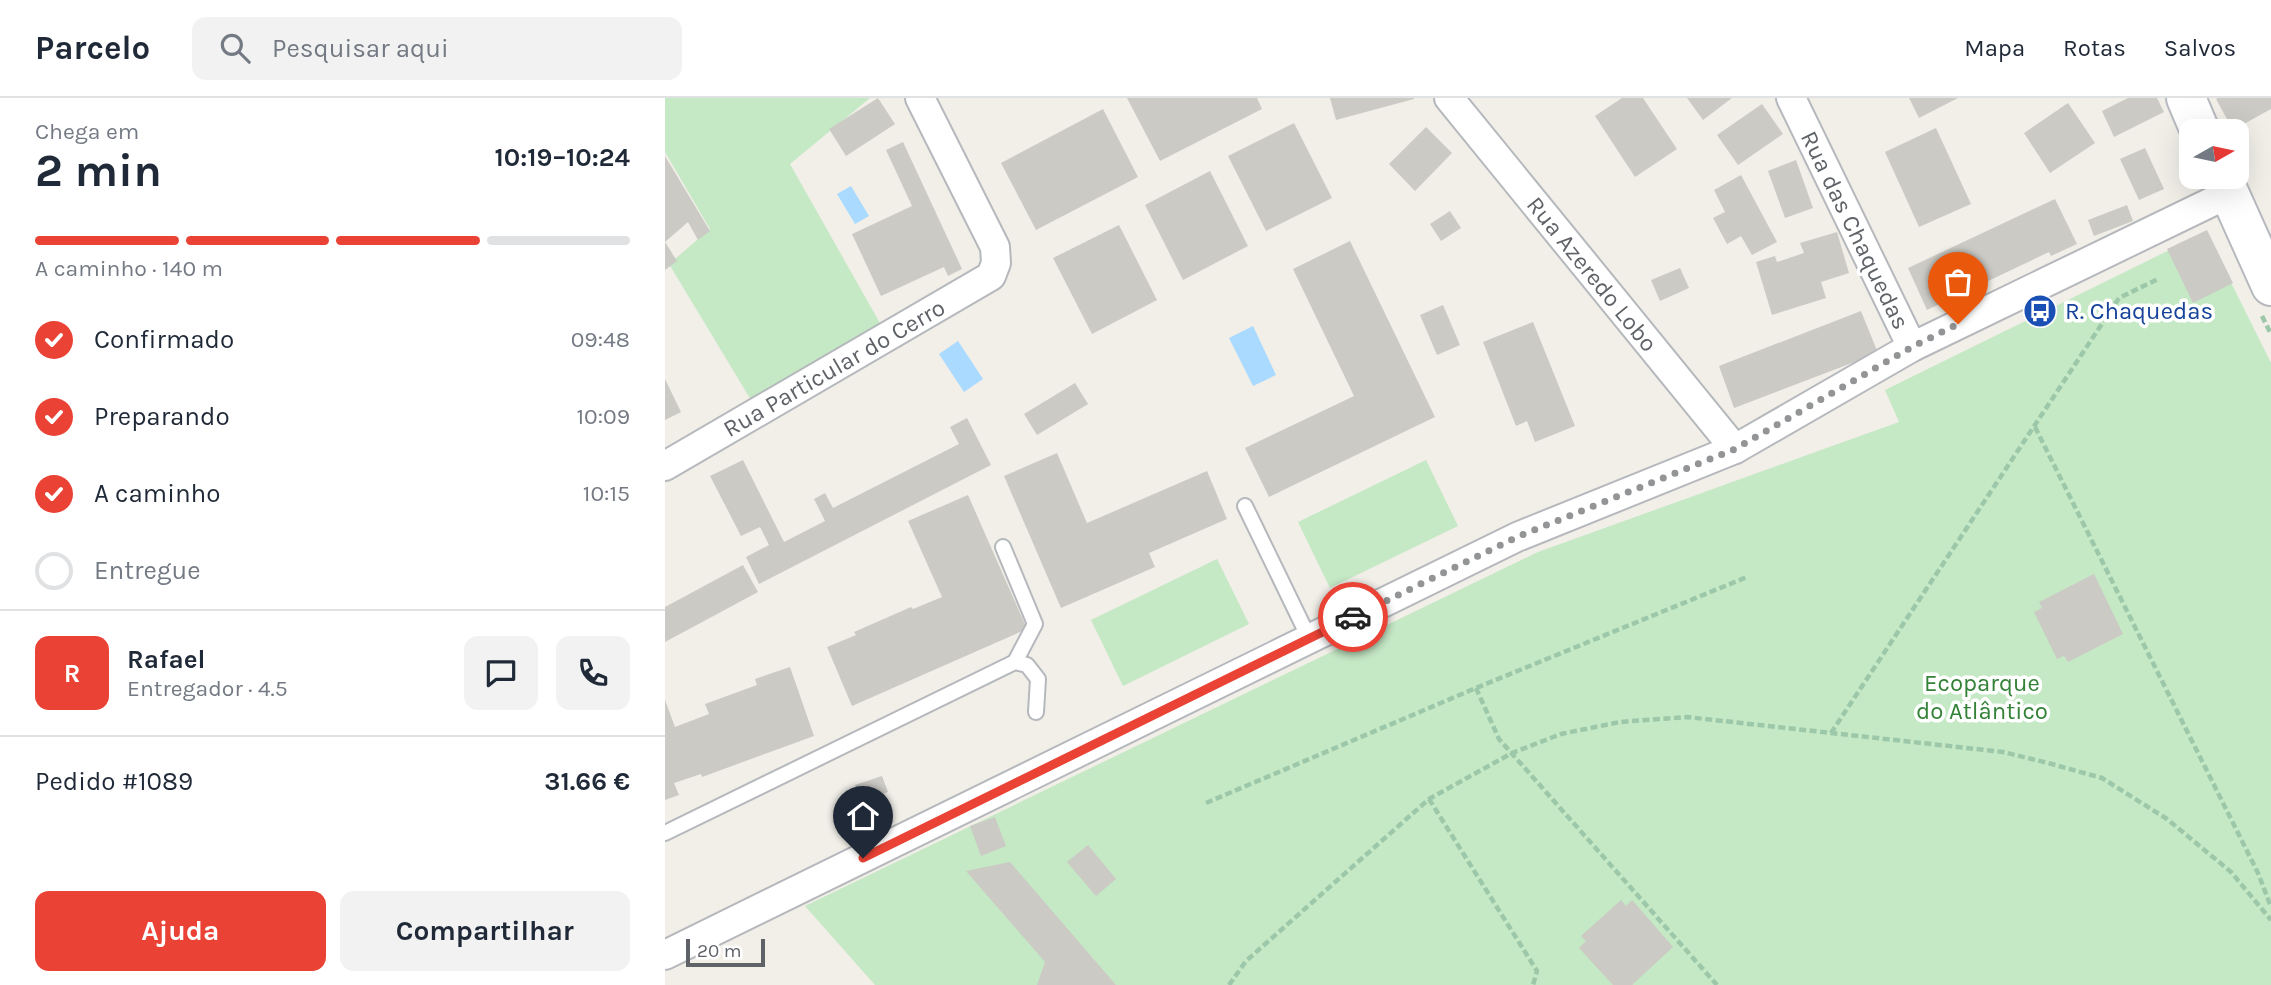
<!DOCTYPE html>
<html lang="pt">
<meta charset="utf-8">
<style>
:root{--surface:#fff;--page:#f2f2f3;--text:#1f2937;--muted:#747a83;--line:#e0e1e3;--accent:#ea4335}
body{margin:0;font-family:Karla,sans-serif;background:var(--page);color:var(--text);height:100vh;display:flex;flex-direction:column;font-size:26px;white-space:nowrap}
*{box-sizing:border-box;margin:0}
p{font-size:23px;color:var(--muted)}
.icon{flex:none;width:38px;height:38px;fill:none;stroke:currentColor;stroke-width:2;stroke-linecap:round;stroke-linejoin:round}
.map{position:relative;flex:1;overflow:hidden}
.details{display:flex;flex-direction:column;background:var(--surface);width:665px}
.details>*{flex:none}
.needle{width:46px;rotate:81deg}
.buttons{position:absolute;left:1514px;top:21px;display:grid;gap:14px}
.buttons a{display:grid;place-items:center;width:70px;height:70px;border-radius:14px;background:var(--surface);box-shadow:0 7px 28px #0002;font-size:35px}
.scale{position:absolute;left:21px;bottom:18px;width:79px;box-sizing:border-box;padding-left:7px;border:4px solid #5f6368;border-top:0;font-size:19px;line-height:24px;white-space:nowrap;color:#5f6368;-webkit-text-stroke:5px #fff;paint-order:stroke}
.pin{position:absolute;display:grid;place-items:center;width:60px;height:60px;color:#fff;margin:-72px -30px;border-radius:50% 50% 50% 0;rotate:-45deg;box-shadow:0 0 7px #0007}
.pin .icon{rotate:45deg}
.courier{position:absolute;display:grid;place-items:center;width:70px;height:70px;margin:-35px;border:5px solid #ea4335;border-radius:50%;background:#fff;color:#222;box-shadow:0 2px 9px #0007}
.headline em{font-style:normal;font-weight:700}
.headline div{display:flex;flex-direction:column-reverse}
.headline{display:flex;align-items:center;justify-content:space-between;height:119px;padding:0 35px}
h1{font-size:46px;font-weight:700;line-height:52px}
.bar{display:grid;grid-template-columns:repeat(4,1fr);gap:10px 7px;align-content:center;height:84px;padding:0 35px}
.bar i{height:9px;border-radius:5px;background:var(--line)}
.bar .current{background:var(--accent)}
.bar p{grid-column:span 4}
.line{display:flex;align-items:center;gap:18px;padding:0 35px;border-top:2px solid var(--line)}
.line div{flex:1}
.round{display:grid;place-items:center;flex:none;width:74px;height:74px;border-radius:14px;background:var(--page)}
ol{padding:0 35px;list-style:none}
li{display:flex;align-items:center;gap:21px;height:77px}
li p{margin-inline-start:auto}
li .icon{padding:7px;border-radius:50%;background:var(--accent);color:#fff;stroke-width:4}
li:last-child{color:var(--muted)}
li i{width:38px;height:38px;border:4px solid var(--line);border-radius:50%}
.action{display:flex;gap:14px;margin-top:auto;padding:14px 35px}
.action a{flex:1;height:80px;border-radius:14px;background:var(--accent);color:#fff;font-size:28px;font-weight:700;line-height:80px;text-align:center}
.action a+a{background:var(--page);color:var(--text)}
header{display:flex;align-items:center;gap:42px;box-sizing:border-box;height:98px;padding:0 35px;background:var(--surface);border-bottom:2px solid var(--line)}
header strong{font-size:33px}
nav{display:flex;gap:38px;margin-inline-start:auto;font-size:24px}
.search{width:490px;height:63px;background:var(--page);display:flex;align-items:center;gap:18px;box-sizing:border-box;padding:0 24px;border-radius:14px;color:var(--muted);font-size:26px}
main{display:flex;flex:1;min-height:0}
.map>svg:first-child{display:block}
.green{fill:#c5e8c5}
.water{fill:#aadaff}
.building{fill:#cccac5}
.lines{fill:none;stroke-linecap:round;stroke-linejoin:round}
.lane-casing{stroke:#b5b8bc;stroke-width:18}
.street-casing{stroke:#b5b8bc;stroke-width:32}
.secondary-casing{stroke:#b6babf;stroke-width:42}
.path{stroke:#9cc7a9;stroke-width:4.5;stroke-dasharray:7 3.5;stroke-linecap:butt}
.lane{stroke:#fff;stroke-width:14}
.street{stroke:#fff;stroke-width:28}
.secondary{stroke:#fff;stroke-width:38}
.done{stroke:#929495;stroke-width:7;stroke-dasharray:0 12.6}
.route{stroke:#ea4335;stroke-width:9}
.labels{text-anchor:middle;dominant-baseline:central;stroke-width:7;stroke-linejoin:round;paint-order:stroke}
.street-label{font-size:24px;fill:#5f6368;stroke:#fff}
.transit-label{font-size:24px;fill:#164399;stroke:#fff;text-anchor:start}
.park-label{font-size:24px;fill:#348238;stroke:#fff}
</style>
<header>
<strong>Parcelo</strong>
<div class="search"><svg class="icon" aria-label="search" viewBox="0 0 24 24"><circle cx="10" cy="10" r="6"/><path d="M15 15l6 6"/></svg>Pesquisar aqui</div>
<nav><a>Mapa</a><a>Rotas</a><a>Salvos</a></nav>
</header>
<main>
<section class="details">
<div class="headline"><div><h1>2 min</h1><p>Chega em</p></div><em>10:19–10:24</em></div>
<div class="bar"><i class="current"></i><i class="current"></i><i class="current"></i><i></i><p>A caminho · 140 m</p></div>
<ol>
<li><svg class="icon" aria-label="check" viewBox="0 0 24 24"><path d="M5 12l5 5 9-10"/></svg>Confirmado<p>09:48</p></li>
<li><svg class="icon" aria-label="check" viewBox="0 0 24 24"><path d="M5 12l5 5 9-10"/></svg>Preparando<p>10:09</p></li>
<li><svg class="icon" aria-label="check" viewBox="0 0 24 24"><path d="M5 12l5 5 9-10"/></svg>A caminho<p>10:15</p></li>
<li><i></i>Entregue</li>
</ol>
<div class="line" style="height:126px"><b class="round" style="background:var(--accent);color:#fff">R</b><div><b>Rafael</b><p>Entregador · 4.5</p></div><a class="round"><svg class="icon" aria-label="chat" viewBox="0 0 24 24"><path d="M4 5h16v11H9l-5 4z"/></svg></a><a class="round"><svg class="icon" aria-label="phone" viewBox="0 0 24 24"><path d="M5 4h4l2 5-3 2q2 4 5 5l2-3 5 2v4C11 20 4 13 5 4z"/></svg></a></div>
<div class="line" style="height:91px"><div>Pedido #1089</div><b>31.66 €</b></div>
<div class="action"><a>Ajuda</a><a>Compartilhar</a></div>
</section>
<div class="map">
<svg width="1606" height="887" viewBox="0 0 1606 887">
<rect width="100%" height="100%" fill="#f1efe8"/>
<!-- green -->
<g class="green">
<polygon points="0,0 205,0 125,66 216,227 86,302 4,166 45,131 0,54"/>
<polygon points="1541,134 1606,265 1606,887 210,887 140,808 873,454 1234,324 1220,292"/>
<polygon points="761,362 793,428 665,490 633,424"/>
<polygon points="552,461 584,526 458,588 426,522"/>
</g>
<!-- water -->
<g class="water">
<polygon points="186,88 204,118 190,126 172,96"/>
<polygon points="588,228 611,277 588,288 564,240"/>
<polygon points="293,243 318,281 299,294 274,256"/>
</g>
<!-- building -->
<g class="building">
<polygon points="213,0 230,26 181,58 164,31"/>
<polygon points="462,0 592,0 597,11 495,63"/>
<polygon points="665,0 749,0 749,1 671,22"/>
<polygon points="957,0 978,0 1012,51 970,79 930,18"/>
<polygon points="1022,0 1067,0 1038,22"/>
<polygon points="1244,0 1293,0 1254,20"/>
<polygon points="1463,0 1492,0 1499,14 1449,39 1437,13"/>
<polygon points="1553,0 1606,0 1606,11 1568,32 1551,1"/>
<polygon points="1403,5 1430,45 1385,75 1359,35"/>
<polygon points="1097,6 1118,36 1073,67 1052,37"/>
<polygon points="438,11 473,79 371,132 336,65"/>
<polygon points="629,25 667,100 601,133 563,58"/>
<polygon points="761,29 787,55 750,93 724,66"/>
<polygon points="1271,30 1306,106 1254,129 1220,54"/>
<polygon points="238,44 297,171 283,178 279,169 216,198 187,136 247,108 221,52"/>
<polygon points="1480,50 1499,91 1474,102 1455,61"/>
<polygon points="0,58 45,133 33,142 23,124 0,144"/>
<polygon points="1131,62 1148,110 1120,120 1103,73"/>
<polygon points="545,73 583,148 518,182 480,107"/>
<polygon points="1076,77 1112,144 1087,157 1076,138 1062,146 1048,120 1060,114 1049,92"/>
<polygon points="1390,101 1412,146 1386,158 1384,154 1262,212 1243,170"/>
<polygon points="1462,107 1468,123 1429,138 1423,122"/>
<polygon points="785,113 796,130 776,143 765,126"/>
<polygon points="454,127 492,202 427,236 388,160"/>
<polygon points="1542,132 1568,185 1528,205 1502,151"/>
<polygon points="1172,134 1184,175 1156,184 1161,200 1107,217 1091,164 1110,158 1112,164 1139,155 1135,145"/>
<polygon points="685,143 770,319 604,399 580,350 689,298 628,171"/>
<polygon points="0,144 12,163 0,172"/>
<polygon points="1015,170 1024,190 995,203 986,182"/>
<polygon points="778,207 795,247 772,257 755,217"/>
<polygon points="1196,213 1213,255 1069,310 1054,268"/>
<polygon points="868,224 910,328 870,344 862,323 851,328 818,244"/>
<polygon points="0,281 16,314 0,322"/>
<polygon points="410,285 423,306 372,337 359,316"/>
<polygon points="302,320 326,367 94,486 81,459 104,447 95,429 76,438 45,378 78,362 119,444 160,423 149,401 160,395 168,410 294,346 285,329"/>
<polygon points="392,355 422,425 542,373 562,421 484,455 490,469 396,510 339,378"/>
<polygon points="303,397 362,531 187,608 162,549 191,537 189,534 246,509 248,511 277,499 243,423"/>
<polygon points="78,467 93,494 0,544 0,509"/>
<polygon points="1429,476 1458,536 1403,564 1399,558 1392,561 1369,514 1377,510 1374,504"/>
<polygon points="125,569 149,638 37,679 36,676 9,685 14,697 0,702 0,602 10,629 44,616 40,606 92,587 90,581"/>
<polygon points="217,678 223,694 196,704 190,687"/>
<polygon points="330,719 341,748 316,758 305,728"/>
<polygon points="423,747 451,781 431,798 402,764"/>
<polygon points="345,764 451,887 372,887 380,864 301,773"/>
<polygon points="956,802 961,808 967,802 1008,849 967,887 948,887 914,850 921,843 916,838"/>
</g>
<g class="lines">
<defs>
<g id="lane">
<polyline points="580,408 644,540"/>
<polyline points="338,449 370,526 350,564"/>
<polyline points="0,735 350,564 362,567 373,581 371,614"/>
</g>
<g id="street">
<polyline points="784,0 1070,351"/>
<polyline points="1126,0 1247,249"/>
<polyline points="0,368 326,178 331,165 330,149 255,0"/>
<polyline points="0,857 852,439 1070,351 1247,249 1565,95"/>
</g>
<g id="secondary">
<polyline points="1521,0 1535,33"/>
<polyline points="1557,79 1606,188"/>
</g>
</defs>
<!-- lane casing -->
<use href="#lane" class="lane-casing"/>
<!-- street casing -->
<use href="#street" class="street-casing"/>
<!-- secondary casing -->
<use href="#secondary" class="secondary-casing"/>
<!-- path -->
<g class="path">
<polyline points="1597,218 1606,236"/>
<polyline points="1370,329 1593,775 1606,809"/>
<polyline points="811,590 834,641 1052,887"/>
<polyline points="1166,635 1454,200 1493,181"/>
<polyline points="764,701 872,873 868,887"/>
<polyline points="541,705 811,590 1082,479"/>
<polyline points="564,887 581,863 764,701 847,655 896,636 955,624 1022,619 1338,654 1383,665 1437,680 1502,721 1566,774 1606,822"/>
</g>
<!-- lane -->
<use href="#lane" class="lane"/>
<!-- street -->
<use href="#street" class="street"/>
<!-- secondary -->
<use href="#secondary" class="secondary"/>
</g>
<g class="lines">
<!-- done -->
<polyline class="done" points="688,519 852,439 1070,351 1247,249 1293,226"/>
<!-- route -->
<polyline class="route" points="198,760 688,519"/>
</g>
<!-- icons -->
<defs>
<symbol id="bus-disc" viewBox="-11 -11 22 22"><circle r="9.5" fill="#1a4fb4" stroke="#fff"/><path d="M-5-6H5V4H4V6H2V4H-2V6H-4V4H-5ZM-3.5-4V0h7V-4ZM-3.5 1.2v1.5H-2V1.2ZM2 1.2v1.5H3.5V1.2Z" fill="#fff"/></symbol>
</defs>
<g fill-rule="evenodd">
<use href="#bus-disc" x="1356" y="194" width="38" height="38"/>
</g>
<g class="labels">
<!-- street labels -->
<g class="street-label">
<text transform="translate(1190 132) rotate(64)">Rua das Chaquedas</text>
<text transform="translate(927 176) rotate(51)">Rua Azeredo Lobo</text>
<text transform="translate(169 270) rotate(-30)">Rua Particular do Cerro</text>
</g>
<!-- transit labels -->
<g class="transit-label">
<text x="1400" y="213">R. Chaquedas</text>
</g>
<!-- park labels -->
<g class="park-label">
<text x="1317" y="585">Ecoparque<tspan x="1317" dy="28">do Atlântico</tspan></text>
</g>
</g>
</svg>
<div class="buttons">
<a><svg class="needle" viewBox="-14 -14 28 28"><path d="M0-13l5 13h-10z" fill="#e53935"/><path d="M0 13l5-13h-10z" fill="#747a83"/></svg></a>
</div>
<div class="scale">20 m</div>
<div class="pin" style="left:1293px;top:226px;background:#ea580c"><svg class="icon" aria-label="bag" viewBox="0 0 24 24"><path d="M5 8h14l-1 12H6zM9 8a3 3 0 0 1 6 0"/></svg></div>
<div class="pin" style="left:198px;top:760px;background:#1f2937"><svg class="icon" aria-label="home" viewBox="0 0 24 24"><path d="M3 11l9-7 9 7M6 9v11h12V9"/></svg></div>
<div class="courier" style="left:688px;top:519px"><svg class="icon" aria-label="car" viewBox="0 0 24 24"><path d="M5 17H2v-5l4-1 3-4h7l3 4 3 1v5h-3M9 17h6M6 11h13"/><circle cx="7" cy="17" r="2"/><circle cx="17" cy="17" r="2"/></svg></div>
</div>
</main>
